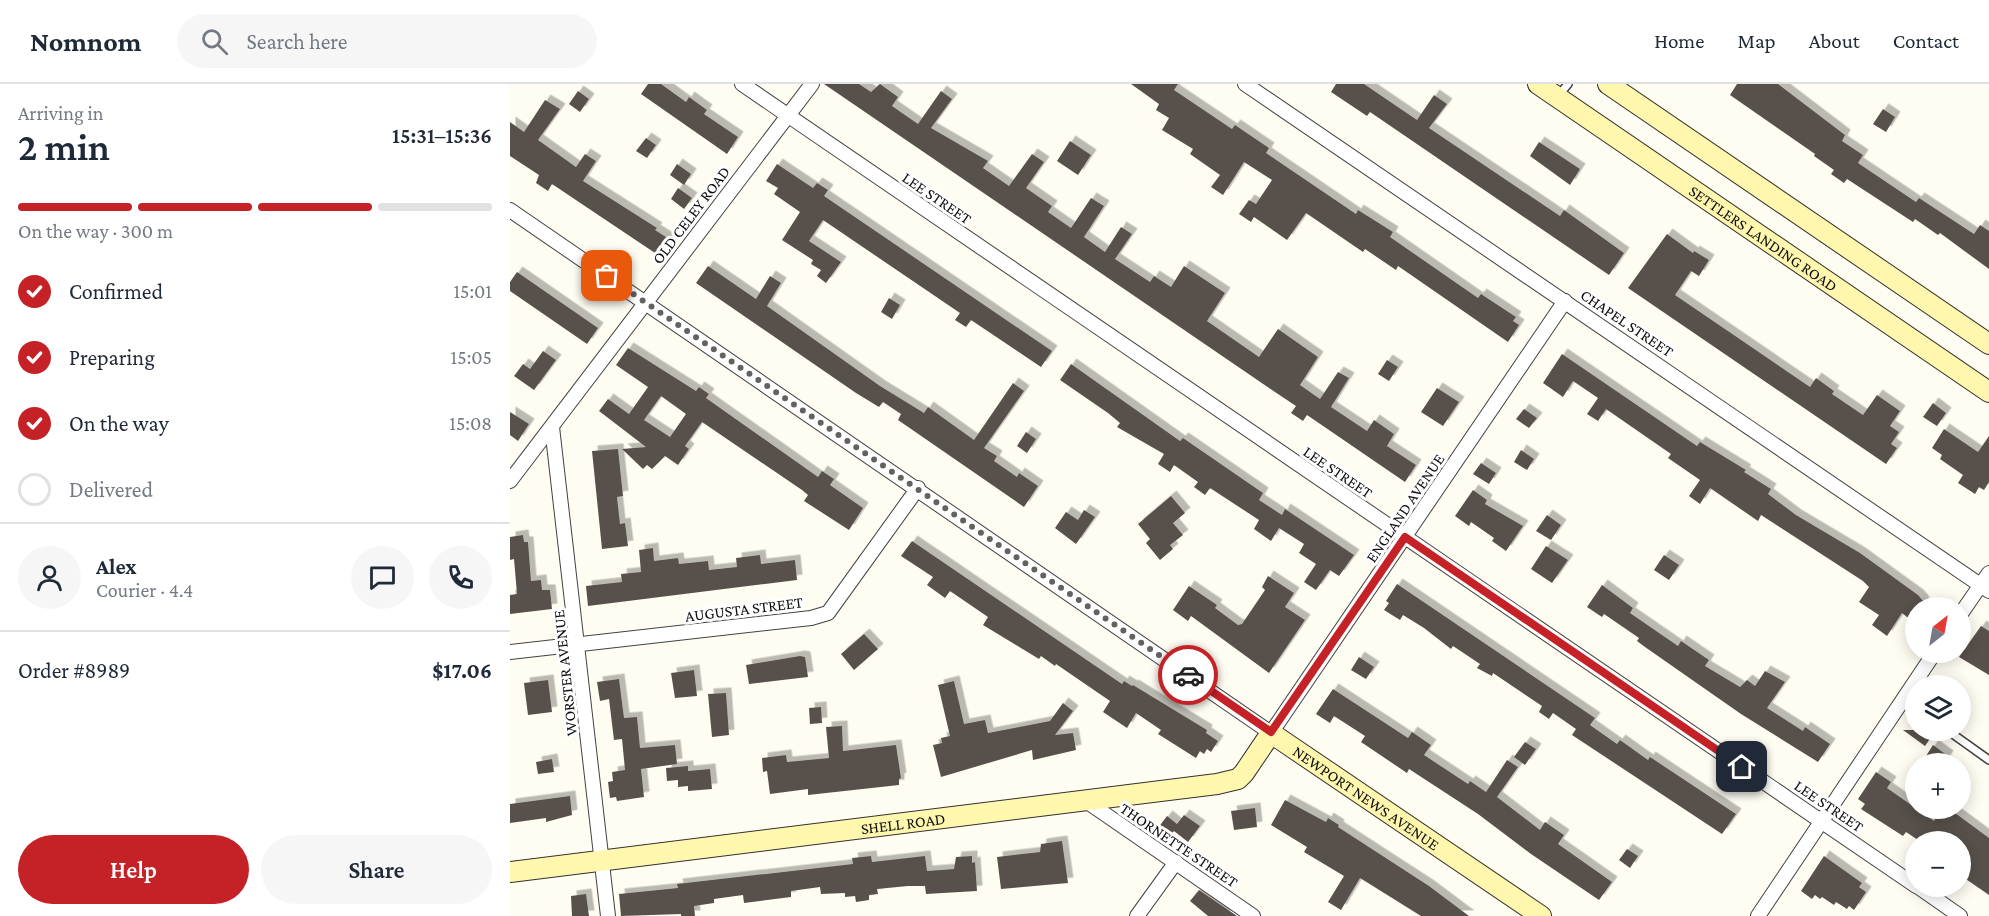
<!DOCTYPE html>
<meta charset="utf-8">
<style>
:root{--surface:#fff;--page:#f6f6f7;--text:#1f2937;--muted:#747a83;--line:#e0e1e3;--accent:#c52228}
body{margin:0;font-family:"Crimson Pro",serif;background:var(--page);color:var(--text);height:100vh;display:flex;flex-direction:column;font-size:22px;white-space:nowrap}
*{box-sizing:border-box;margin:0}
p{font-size:20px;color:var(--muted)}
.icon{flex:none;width:33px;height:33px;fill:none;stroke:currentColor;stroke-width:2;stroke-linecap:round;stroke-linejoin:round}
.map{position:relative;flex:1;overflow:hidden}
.side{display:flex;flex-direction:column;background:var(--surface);width:510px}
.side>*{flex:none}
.needle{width:39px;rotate:31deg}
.buttons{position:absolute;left:1395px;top:513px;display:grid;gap:12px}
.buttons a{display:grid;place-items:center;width:66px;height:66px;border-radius:50%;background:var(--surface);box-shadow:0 3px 15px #0003;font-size:30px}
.pin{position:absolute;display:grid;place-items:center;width:51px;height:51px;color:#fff;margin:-26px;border-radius:12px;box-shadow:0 3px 9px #0006}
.courier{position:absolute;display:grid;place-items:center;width:60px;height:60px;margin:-30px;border:4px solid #c52228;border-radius:50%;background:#fff;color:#222;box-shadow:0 2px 8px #0007}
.head em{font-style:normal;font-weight:600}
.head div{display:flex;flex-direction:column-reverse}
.head{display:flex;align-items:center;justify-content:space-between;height:102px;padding:0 18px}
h1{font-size:39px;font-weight:600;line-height:45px}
.bar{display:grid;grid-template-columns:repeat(4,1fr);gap:9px 6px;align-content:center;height:72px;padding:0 18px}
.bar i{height:8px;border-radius:4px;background:var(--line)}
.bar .on{background:var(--accent)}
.bar p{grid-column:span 4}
.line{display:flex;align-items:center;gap:15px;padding:0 18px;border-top:2px solid var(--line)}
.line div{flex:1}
.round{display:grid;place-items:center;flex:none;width:63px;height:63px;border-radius:32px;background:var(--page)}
ol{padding:0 18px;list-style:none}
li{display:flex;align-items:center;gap:18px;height:66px}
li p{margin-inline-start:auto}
li .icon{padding:6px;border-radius:50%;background:var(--accent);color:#fff;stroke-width:4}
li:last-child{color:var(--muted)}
li i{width:33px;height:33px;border:3px solid var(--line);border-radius:50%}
.button{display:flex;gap:12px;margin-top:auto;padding:12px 18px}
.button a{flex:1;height:69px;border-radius:36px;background:var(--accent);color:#fff;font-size:24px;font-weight:600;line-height:69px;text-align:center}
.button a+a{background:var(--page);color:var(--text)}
header{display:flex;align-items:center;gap:36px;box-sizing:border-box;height:84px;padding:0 30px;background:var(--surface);border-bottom:2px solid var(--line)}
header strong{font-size:28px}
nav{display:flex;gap:33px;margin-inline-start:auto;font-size:21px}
.search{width:420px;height:54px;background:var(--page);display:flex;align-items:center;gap:15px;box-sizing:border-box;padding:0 21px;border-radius:33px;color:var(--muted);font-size:22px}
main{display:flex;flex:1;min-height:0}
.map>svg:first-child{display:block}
.building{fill:#59514b;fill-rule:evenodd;filter:url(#shadow)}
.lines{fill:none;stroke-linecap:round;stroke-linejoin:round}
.lane-casing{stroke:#424242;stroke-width:10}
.street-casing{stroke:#424242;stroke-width:16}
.secondary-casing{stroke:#313131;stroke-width:22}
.lane{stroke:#fff;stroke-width:7}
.street{stroke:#fff;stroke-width:14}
.secondary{stroke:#fff7ad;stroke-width:20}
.done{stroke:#63625e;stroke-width:6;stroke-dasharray:0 10.8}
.route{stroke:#c52228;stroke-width:8}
.labels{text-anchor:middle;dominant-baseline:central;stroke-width:6;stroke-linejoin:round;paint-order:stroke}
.street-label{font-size:16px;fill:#0f0f0f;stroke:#fff}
</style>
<header>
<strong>Nomnom</strong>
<div class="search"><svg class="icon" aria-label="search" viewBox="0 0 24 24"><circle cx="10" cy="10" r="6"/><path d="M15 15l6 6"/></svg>Search here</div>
<nav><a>Home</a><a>Map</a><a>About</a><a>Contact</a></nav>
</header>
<main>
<section class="side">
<div class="head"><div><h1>2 min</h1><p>Arriving in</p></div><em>15:31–15:36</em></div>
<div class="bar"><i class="on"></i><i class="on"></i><i class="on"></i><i></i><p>On the way · 300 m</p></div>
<ol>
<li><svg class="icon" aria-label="check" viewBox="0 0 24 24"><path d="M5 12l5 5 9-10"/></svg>Confirmed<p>15:01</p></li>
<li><svg class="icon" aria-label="check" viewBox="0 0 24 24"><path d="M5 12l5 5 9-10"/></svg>Preparing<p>15:05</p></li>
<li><svg class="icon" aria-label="check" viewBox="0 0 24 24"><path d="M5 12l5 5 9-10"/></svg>On the way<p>15:08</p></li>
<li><i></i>Delivered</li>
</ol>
<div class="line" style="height:108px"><a class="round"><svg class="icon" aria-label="person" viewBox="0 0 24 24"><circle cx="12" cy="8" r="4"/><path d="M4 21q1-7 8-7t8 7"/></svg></a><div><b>Alex</b><p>Courier · 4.4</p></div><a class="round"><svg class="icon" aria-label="chat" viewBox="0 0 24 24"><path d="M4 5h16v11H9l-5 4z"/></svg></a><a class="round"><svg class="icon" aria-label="phone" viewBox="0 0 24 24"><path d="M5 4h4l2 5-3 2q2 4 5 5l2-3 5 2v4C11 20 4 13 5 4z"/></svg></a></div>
<div class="line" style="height:78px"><div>Order #8989</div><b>$17.06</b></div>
<div class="button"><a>Help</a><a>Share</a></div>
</section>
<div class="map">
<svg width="1479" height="832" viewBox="0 0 1479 832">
<defs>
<filter id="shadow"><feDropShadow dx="5.5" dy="-5.5" stdDeviation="0" flood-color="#0004"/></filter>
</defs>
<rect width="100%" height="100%" fill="#fffdf2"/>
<!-- building -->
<g class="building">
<polygon points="138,0 151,0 176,18 179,13 197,26 194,30 228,53 217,70 131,10"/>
<polygon points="314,0 349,0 361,8 370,0 388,13 382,22 408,40 431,7 442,15 421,44 478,77 473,84 499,102 522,70 534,78 516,104 542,122 538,128 561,144 581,114 594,122 574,153 595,168 611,143 622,150 605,175 640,198 644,192 661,203 674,182 715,209 697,237 749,273 768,245 808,273 790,301 810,315 828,288 839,294 821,323 857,347 864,336 884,350 877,362 906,381 895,398 797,331 793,337 781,329 786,322 765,308"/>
<polygon points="621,0 668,0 664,6 722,45 725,41 759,64 756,69 846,130 848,126 883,148 880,153 968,214 971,210 1006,233 1003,237 1009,241 998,258 888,182 886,186 855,165 853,168 796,129 777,156 744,133 741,138 729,130 739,116 746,120 762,96 734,78 713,111 701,103 710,91 680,70 683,65 652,46 659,34 646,26 649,20"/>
<polygon points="826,0 854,0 907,36 924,11 937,20 919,44 1050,132 1054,126 1114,169 1099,191 860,28 857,32 821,8"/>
<polygon points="1227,0 1268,0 1335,51 1332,57 1353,71 1348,79 1406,118 1409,114 1464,150 1470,141 1479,147 1479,185 1430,149 1428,151 1405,135 1403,138 1337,95 1334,99 1321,90 1324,86 1304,72 1305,70 1220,11"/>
<polygon points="68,7 79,15 70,28 59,20"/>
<polygon points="35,16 50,25 28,56 66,83 75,70 86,77 73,97 147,144 145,146 159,155 148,171 42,100 38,107 26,99 29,91 0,72 0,38 14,48"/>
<polygon points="1373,25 1385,33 1376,48 1363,40"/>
<polygon points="136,54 146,61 137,74 126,67"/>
<polygon points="560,57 581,71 568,91 547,77"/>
<polygon points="1029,58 1070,85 1060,101 1020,72"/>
<polygon points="167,80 181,90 174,101 160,91"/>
<polygon points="267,80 303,104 307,99 318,106 314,112 542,267 531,283 461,236 456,243 445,236 450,229 313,136 299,157 331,178 316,199 307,192 311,186 301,180 303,176 272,156 290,128 264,110 268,104 256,97"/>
<polygon points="168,104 182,114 174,125 161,115"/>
<polygon points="1157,150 1183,169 1184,167 1199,176 1189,192 1181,187 1165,211 1300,303 1306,294 1324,307 1322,310 1353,331 1367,311 1390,327 1380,342 1389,348 1381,360 1387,364 1376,380 1118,204"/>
<polygon points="198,182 246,215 260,192 271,199 257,222 370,302 414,329 418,323 464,356 503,299 514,307 474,364 487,372 484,377 507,393 509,389 528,402 514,423 388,336 391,330 373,318 369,323 346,309 186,199"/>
<polygon points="7,188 88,244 77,260 0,207 0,198"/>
<polygon points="379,214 390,221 382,235 371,228"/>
<path d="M118 264 186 307 189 303 199 310 196 314 308 393 312 387 324 395 320 401 353 424 339 446 294 417 298 411 292 406 192 338 175 362 179 365 168 381 155 372 142 385 137 381 133 385 112 365 136 363 89 327 98 315 119 330 138 303 106 281ZM151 312 176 330 160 353 134 336Z"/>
<polygon points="33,267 46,276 24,306 4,292 13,280 20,285"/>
<polygon points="1052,270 1187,362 1190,358 1236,386 1234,388 1261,405 1258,410 1286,431 1350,469 1408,511 1414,518 1411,524 1406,524 1402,537 1392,529 1377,552 1362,541 1369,531 1349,518 1359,503 1353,497 1251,431 1248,437 1200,404 1190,420 1179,412 1190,396 1158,374 1161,370 1096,325 1088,337 1077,330 1088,314 1063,297 1053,313 1033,299"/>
<polygon points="877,276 888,283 879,297 868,290"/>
<polygon points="561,280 670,357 673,354 753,409 749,416 772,431 775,425 844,471 829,492 820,486 806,506 794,498 806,480 789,469 794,460 769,444 761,457 744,445 749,436 700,404 695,411 684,403 688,398 664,381 660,388 648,380 654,370 607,343 610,339 598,329 550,296"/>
<polygon points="927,304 949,318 933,342 911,328"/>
<polygon points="1423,319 1436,329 1427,342 1413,333"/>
<polygon points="1014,325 1027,334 1019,344 1006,335"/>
<polygon points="0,328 19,340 8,357 0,351"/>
<polygon points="1434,345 1468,368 1479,352 1479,398 1474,406 1469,403 1465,410 1448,399 1453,391 1430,375 1432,371 1422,364"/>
<polygon points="516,348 526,355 517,369 507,362"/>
<polygon points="108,365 113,412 107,413 110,440 115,439 118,462 92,465 82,367"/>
<polygon points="1011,366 1024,375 1017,386 1004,378"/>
<polygon points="971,379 986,389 979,400 963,390"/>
<polygon points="963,406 977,416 975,420 1013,442 996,467 982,457 984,454 961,438 959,442 945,432"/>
<polygon points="661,412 675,429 663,439 673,451 660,461 663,465 650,476 636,459 640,455 628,440"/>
<polygon points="574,426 585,433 566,460 545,444 556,428 568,436"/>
<polygon points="1037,431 1051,441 1041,456 1026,447"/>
<polygon points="13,451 14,458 18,458 21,497 31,496 32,506 40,506 42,525 0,530 0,511 7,510 4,475 0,476 0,453"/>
<polygon points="402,457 612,600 614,597 622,602 623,601 697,646 696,649 708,657 701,668 697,665 694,670 690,667 686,674 648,650 651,646 626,629 617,644 593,628 600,617 546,580 545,582 531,572 529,575 473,541 478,533 440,507 435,514 417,501 423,493 391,472"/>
<polygon points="1036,462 1058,476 1042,499 1021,485"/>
<polygon points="143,464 144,477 168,474 169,480 198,477 199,486 227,483 226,474 250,471 251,480 285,476 287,496 78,522 76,502 112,498 111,490 131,488 129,466"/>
<polygon points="1154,471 1169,481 1159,496 1144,486"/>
<polygon points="758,492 784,509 775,523 795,536 759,589 681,532 678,537 663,526 679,502 707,521 705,524 728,541 732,540 755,506 752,503"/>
<polygon points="887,500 1085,634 1080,641 1107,660 1110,656 1138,676 1140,673 1226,730 1212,750 1062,651 1066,645 1043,629 1039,635 1029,628 1032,622 983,589 982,592 967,584 970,580 943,562 941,565 914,544 893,531 890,536 874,526 879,519 876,517"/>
<polygon points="1092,501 1123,524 1120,529 1168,562 1171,557 1199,576 1195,582 1230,603 1237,596 1245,602 1255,587 1275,598 1257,624 1293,647 1295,643 1320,660 1308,678 1231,630 1135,563 1127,557 1129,554 1094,530 1092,533 1077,523"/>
<polygon points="1471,542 1479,547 1479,591 1449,573"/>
<polygon points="354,550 368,565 344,586 331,570"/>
<polygon points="290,572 295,573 298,593 239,600 236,581"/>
<polygon points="849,573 864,583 856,595 841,586"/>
<polygon points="184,586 187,612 165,614 161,589"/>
<polygon points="109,595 114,634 127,633 130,664 165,661 167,680 131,685 134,713 107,717 106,713 100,714 98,698 103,697 102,688 115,686 112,655 104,656 99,615 90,617 87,598"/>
<polygon points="38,596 42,628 18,631 14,599"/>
<polygon points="444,597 454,640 475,636 478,649 540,637 553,619 563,627 545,651 563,649 566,666 523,676 522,666 431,693 423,661 432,659 431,654 440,652 428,601"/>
<polygon points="823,605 898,654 902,648 921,661 914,671 958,700 960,697 976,708 997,676 1008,683 987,713 1030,746 1035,738 1054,751 1048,760 1102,798 1089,816 1021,770 968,730 899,685 897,689 851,658 855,652 824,632 820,639 806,630"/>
<polygon points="216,609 219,651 202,653 198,610"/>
<polygon points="311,623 312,639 300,640 299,624"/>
<polygon points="332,642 333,667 386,661 391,694 389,695 389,701 298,711 298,705 260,710 257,687 253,688 252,674 276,671 277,678 319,674 316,643"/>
<polygon points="1393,646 1426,646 1415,662"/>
<polygon points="1015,658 1026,665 1015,681 1004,673"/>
<polygon points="1423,661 1438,672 1433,680 1411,680"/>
<polygon points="42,675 44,688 28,690 26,678"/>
<polygon points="178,682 178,687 200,685 202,705 178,707 178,702 168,703 168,696 157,697 156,684"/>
<polygon points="1366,688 1381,698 1377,704 1424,737 1429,729 1437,733 1441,726 1479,754 1479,811 1450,791 1450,758 1411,758 1396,748 1393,752 1351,725 1355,720 1348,715"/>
<polygon points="60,712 62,731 36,738 36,734 0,739 0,720"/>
<polygon points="775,716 816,738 818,734 829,741 828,743 919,802 959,832 911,832 850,794 831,826 818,818 834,792 794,768 797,763 761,741"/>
<polygon points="745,724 747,743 724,746 721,727"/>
<polygon points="674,731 690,742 678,758 664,747 659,753 648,744 657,732 667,740"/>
<polygon points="552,757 558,799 491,805 487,773 530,768 531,760"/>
<polygon points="1117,765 1128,772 1120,784 1109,776"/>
<polygon points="361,772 362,778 415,772 417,787 444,785 446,773 462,772 462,779 465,778 467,807 416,810 415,802 398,802 367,805 368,810 359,811 359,816 346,818 345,812 335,813 335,809 311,810 310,803 281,807 281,813 234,819 233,811 204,815 204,819 184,822 185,832 171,832 171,830 111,832 109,810 168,804 167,800 343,780 342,774"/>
<polygon points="1314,772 1352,799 1349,803 1356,808 1344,826 1339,822 1337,825 1326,818 1324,821 1312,813 1310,815 1305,811 1302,815 1291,807"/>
<polygon points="689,806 727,832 698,832 680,817"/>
<polygon points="76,810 79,832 62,832 61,812"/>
</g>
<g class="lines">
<defs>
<g id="lane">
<polyline points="1048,12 1058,0"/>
<polyline points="1393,616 1406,624"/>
<polyline points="1437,646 1479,676"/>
</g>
<g id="street">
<polyline points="232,0 1406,802"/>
<polyline points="735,0 1479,507"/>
<polyline points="0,126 761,649 1055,217"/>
<polyline points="42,343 98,832"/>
<polyline points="0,397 302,0"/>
<polyline points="1450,531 1479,489"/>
<polyline points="0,568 301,534 318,529 408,404"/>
<polyline points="576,717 743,832"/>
<polyline points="1407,802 1450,832"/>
<polyline points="627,832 666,778"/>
<polyline points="1248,832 1425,568"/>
</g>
<g id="secondary">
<path id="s1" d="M1028 0 1479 308"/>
<polyline points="1098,0 1479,260"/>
<path id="s2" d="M0 788 707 700 728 695 734 689 761 649 1031 832"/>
</g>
</defs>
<!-- lane casing -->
<use href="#lane" class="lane-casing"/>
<!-- street casing -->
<use href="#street" class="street-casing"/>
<!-- secondary casing -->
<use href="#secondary" class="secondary-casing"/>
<!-- lane -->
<use href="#lane" class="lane"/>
<!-- street -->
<use href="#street" class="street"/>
<!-- secondary -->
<use href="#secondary" class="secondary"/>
</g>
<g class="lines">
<!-- done -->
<polyline class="done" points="97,192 678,591"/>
<!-- route -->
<polyline class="route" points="678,591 761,648 895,453 1232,683"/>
</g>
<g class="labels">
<!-- street labels -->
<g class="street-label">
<text transform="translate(427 114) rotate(34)">LEE STREET</text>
<text transform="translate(181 131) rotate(-53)">OLD CELEY ROAD</text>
<text stroke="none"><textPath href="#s1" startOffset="273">SETTLERS LANDING ROAD</textPath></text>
<text transform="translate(1117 239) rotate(34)">CHAPEL STREET</text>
<text transform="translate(828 388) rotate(34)">LEE STREET</text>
<text transform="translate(895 424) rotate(-56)">ENGLAND AVENUE</text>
<text transform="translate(234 525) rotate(-7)">AUGUSTA STREET</text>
<text transform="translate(55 589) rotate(-96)">WORSTER AVENUE</text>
<text stroke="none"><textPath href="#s2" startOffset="906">NEWPORT NEWS AVENUE</textPath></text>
<text transform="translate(1319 722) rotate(34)">LEE STREET</text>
<text stroke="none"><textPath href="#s2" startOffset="396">SHELL ROAD</textPath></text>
<text transform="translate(669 761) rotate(34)">THORNETTE STREET</text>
</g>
</g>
</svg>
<div class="buttons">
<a><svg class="needle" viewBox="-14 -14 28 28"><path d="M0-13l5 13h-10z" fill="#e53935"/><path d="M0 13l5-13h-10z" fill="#747a83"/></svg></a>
<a><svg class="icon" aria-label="layers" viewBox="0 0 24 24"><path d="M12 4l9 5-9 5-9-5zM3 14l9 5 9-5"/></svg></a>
<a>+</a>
<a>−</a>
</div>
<div class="pin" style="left:97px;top:192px;background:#ea580c"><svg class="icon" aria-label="bag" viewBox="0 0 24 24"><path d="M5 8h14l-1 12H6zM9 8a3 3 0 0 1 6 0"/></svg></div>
<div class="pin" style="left:1232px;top:683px;background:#1f2937"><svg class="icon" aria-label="home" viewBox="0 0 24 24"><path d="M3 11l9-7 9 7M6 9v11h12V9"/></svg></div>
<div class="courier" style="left:678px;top:591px"><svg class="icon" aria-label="car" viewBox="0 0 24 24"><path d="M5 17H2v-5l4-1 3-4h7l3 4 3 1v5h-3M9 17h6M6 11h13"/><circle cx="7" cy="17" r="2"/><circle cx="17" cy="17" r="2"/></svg></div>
</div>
</main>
